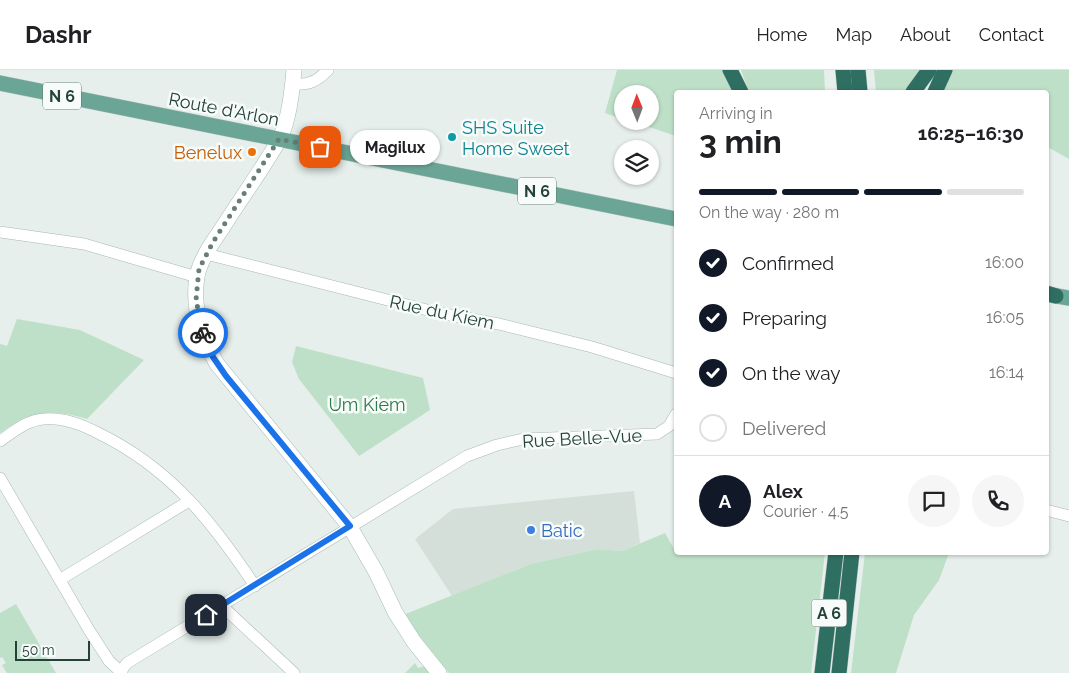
<!DOCTYPE html>
<meta charset="utf-8">
<style>
:root{--surface:#fff;--page:#f6f6f6;--text:#202124;--muted:#757577;--line:#e0e0e0;--accent:#111827}
body{margin:0;font-family:Raleway,sans-serif;background:var(--page);color:var(--text);height:100vh;display:flex;flex-direction:column;font-size:19px;white-space:nowrap}
*{box-sizing:border-box;margin:0}
p{font-size:16px;color:var(--muted)}
.icon{flex:none;width:28px;height:28px;fill:none;stroke:currentColor;stroke-width:2;stroke-linecap:round;stroke-linejoin:round}
.map{position:relative;flex:1;overflow:hidden}
.sheet{position:absolute;left:674px;top:20px;width:375px;height:465px;display:flex;flex-direction:column;background:var(--surface);border-radius:5px;box-shadow:0 1px 4px #0004}
.sheet>*{flex:none}
.needle{width:32px;rotate:359deg}
.controls{position:absolute;left:614px;top:15px;display:grid;gap:10px}
.controls a{display:grid;place-items:center;width:45px;height:45px;border-radius:50%;background:var(--surface);box-shadow:0 1px 4px #0004;font-size:25px}
.scale{position:absolute;left:15px;bottom:12px;width:75px;box-sizing:border-box;padding-left:5px;border:2px solid #24423a;border-top:0;font-size:14px;line-height:18px;white-space:nowrap;color:#24423a;-webkit-text-stroke:4px #f7fbf9;paint-order:stroke}
.pin{position:absolute;display:grid;place-items:center;width:42px;height:42px;color:#fff;margin:-21px;border-radius:10px;box-shadow:0 2px 8px #0006}
.courier{position:absolute;display:grid;place-items:center;width:50px;height:50px;margin:-25px;border:4px solid #1a73e8;border-radius:50%;background:#fff;color:#222;box-shadow:0 1px 6px #0007}
.bubble{position:absolute;height:35px;border-radius:18px;background:var(--surface);box-shadow:0 1px 4px #0004;font-size:16px;font-weight:700;line-height:35px;text-align:center}
.head em{font-style:normal;font-weight:700}
.head div{display:flex;flex-direction:column-reverse}
.head{display:flex;align-items:center;justify-content:space-between;height:85px;padding:0 25px}
h1{font-size:32px;font-weight:700;line-height:38px}
.bar{display:grid;grid-template-columns:repeat(4,1fr);gap:8px 5px;align-content:center;height:60px;padding:0 25px}
.bar i{height:6px;border-radius:4px;background:var(--line)}
.bar .on{background:var(--accent)}
.bar p{grid-column:span 4}
.line{display:flex;align-items:center;gap:12px;padding:0 25px;border-top:1px solid var(--line)}
.line div{flex:1}
.round{display:grid;place-items:center;flex:none;width:52px;height:52px;border-radius:26px;background:var(--page)}
ol{padding:0 25px;list-style:none}
li{display:flex;align-items:center;gap:15px;height:55px}
li p{margin-inline-start:auto}
li .icon{padding:5px;border-radius:50%;background:var(--accent);color:#fff;stroke-width:4}
li:last-child{color:var(--muted)}
li i{width:28px;height:28px;border:2px solid var(--line);border-radius:50%}
header{display:flex;align-items:center;gap:30px;box-sizing:border-box;height:70px;padding:0 25px;background:var(--surface);border-bottom:1px solid var(--line)}
header strong{font-size:24px}
nav{display:flex;gap:28px;margin-inline-start:auto;font-size:18px}
.map>svg:first-child{display:block}
.built{fill:#d4dfda}
.green{fill:#bfe0c8}
.lines{fill:none;stroke-linecap:round;stroke-linejoin:round}
.minor-casing{stroke:#a8b8b2;stroke-width:12}
.secondary-casing{stroke:#a4bbb3;stroke-width:16}
.primary-casing{stroke:#c2cac8;stroke-width:16}
.motorway-casing{stroke:#c2cac8;stroke-width:16}
.minor{stroke:#fff;stroke-width:11}
.secondary{stroke:#fff;stroke-width:15}
.primary{stroke:#6aa596;stroke-width:15}
.motorway{stroke:#2f6f62;stroke-width:15}
.done{stroke:#687f78;stroke-width:5;stroke-dasharray:0 9}
.route{stroke:#1a73e8;stroke-width:6}
.culture-dot{fill:#0f9aa8;stroke:#f7fbf9;stroke-width:2}
.food-dot{fill:#e8710a;stroke:#f7fbf9;stroke-width:2}
.shop-dot{fill:#3f7fe0;stroke:#f7fbf9;stroke-width:2}
.labels{text-anchor:middle;dominant-baseline:central;stroke-width:5;stroke-linejoin:round;paint-order:stroke}
.shield{fill:#f7fbf9;stroke:#637a73;stroke-width:1}
.shield-label{font-size:16px;font-weight:bold;fill:#24423a}
.street-label{font-size:18px;fill:#24423a;stroke:#f7fbf9}
.culture-label{font-size:18px;fill:#0d838f;stroke:#f7fbf9;text-anchor:start}
.food-label{font-size:18px;fill:#c56008;stroke:#f7fbf9;text-anchor:end}
.park-label{font-size:18px;fill:#2d7a4b;stroke:#f7fbf9}
.shop-label{font-size:18px;fill:#366cbe;stroke:#f7fbf9;text-anchor:start}
</style>
<header>
<strong>Dashr</strong>
<nav><a>Home</a><a>Map</a><a>About</a><a>Contact</a></nav>
</header>
<div class="map">
<svg width="1069" height="603" viewBox="0 0 1069 603">
<rect width="100%" height="100%" fill="#e6efeb"/>
<!-- built -->
<polygon class="built" points="634,421 640,473 622,481 597,479 531,494 452,526 415,469 453,439"/>
<!-- green -->
<g class="green">
<polygon points="617,0 724,0 733,22 676,22 676,66 631,51 650,51 650,24 622,24 622,49 605,43"/>
<polygon points="741,0 824,0 825,22 749,22"/>
<polygon points="874,0 921,0 906,22 876,22"/>
<polygon points="953,0 1069,0 1069,89 1046,76 1046,22 943,22"/>
<path d="M17 249 80 260 144 290 87 349C49 338 33 341 0 363V274L7 276Z"/>
<polygon points="296,276 423,308 430,340 359,386 299,309 292,292"/>
<polygon points="665,463 674,479 676,478 676,482 825,483 811,603 449,603 403,545 531,494 597,479 622,481"/>
<polygon points="865,483 949,483 939,510 914,545 896,603 851,603"/>
<polygon points="16,534 56,603 7,603 2,595 6,593 2,587 0,588 0,543"/>
<polygon points="415,593 418,598 426,596 432,603 405,603"/>
</g>
<g class="lines">
<defs>
<g id="minor">
<path d="M293 14C309 15 316 12 328 0"/>
<polyline points="0,162 84,174 197,207"/>
<polyline points="206,184 439,243 499,254 592,277 676,303"/>
<path d="M0 371C13 362 27 350 44 349 63 347 81 354 98 363 170 398 211 450 255 516"/>
<polyline points="0,408 89,560 109,591 122,603"/>
<polyline points="1046,440 1069,446"/>
<polyline points="61,509 189,431"/>
<polyline points="222,536 294,603"/>
<polyline points="121,601 127,593 467,386 497,375 523,369 657,364 669,356 676,344"/>
</g>
<path id="secondary" d="M294 0C292 22 289 51 279 70 262 100 241 128 223 157 213 172 200 189 197 207 192 237 202 268 217 294L350 457 376 502 395 542 414 572 439 603"/>
<g id="primary">
<polyline points="0,13 676,149"/>
<polyline points="1046,224 1069,228"/>
</g>
<g id="motorway">
<polyline points="730,0 741,22"/>
<polyline points="843,0 845,22"/>
<polyline points="858,0 860,22"/>
<polyline points="913,22 929,0"/>
<polyline points="935,22 945,0"/>
<polyline points="1046,223 1056,226"/>
<polyline points="822,603 836,482"/>
<polyline points="839,603 852,482"/>
</g>
</defs>
<!-- minor casing -->
<use href="#minor" class="minor-casing"/>
<!-- secondary casing -->
<use href="#secondary" class="secondary-casing"/>
<!-- primary casing -->
<use href="#primary" class="primary-casing"/>
<!-- motorway casing -->
<use href="#motorway" class="motorway-casing"/>
<!-- minor -->
<use href="#minor" class="minor"/>
<!-- secondary -->
<use href="#secondary" class="secondary"/>
<!-- primary -->
<use href="#primary" class="primary"/>
<!-- motorway -->
<use href="#motorway" class="motorway"/>
</g>
<g class="lines">
<!-- done -->
<polyline class="done" points="203,263 196,230 199,199 213,172 279,69 320,77"/>
<!-- route -->
<polyline class="route" points="203,263 213,287 226,306 350,456 206,545"/>
</g>
<!-- markers -->
<circle class="culture-dot" cx="452" cy="67" r="5"/>
<circle class="food-dot" cx="252" cy="82" r="5"/>
<circle class="shop-dot" cx="531" cy="460" r="5"/>
<g class="labels">
<!-- shield labels -->
<g class="shield">
<rect x="43" y="12.5" width="38" height="27" rx="4"/>
<rect x="518" y="107.5" width="38" height="27" rx="4"/>
<rect x="811.5" y="529.5" width="35" height="27" rx="4"/>
</g>
<g class="shield-label">
<text x="62" y="26">N 6</text>
<text x="537" y="121">N 6</text>
<text x="829" y="543">A 6</text>
</g>
<!-- street labels -->
<g class="street-label">
<text transform="translate(224 39) rotate(11)">Route d'Arlon</text>
<text transform="translate(442 242) rotate(12)">Rue du Kiem</text>
<text transform="translate(582 368) rotate(-3)">Rue Belle-Vue</text>
</g>
<!-- culture labels -->
<g class="culture-label">
<text x="462" y="57">SHS Suite<tspan x="462" dy="21">Home Sweet</tspan></text>
</g>
<!-- food labels -->
<g class="food-label">
<text x="242" y="82">Benelux</text>
</g>
<!-- park labels -->
<g class="park-label">
<text x="367" y="334">Um Kiem</text>
</g>
<!-- shop labels -->
<g class="shop-label">
<text x="541" y="460">Batic</text>
</g>
</g>
</svg>
<div class="controls">
<a><svg class="needle" viewBox="-14 -14 28 28"><path d="M0-13l5 13h-10z" fill="#e53935"/><path d="M0 13l5-13h-10z" fill="#757577"/></svg></a>
<a><svg class="icon" aria-label="layers" viewBox="0 0 24 24"><path d="M12 4l9 5-9 5-9-5zM3 14l9 5 9-5"/></svg></a>
</div>
<div class="scale">50 m</div>
<div class="pin" style="left:320px;top:77px;background:#ea580c"><svg class="icon" aria-label="bag" viewBox="0 0 24 24"><path d="M5 8h14l-1 12H6zM9 8a3 3 0 0 1 6 0"/></svg></div>
<div class="pin" style="left:206px;top:545px;background:#1f2937"><svg class="icon" aria-label="home" viewBox="0 0 24 24"><path d="M3 11l9-7 9 7M6 9v11h12V9"/></svg></div>
<div class="courier" style="left:203px;top:263px"><svg class="icon" aria-label="bike" viewBox="0 0 24 24"><circle cx="6" cy="16" r="4"/><circle cx="18" cy="16" r="4"/><path d="M6 16l4-8h5l3 8M10 8l3 8H6M13 5h3"/></svg></div>
<div class="bubble" style="left:350px;top:60px;width:90px">Magilux</div>
<section class="sheet">
<div class="head"><div><h1>3 min</h1><p>Arriving in</p></div><em>16:25–16:30</em></div>
<div class="bar"><i class="on"></i><i class="on"></i><i class="on"></i><i></i><p>On the way · 280 m</p></div>
<ol>
<li><svg class="icon" aria-label="check" viewBox="0 0 24 24"><path d="M5 12l5 5 9-10"/></svg>Confirmed<p>16:00</p></li>
<li><svg class="icon" aria-label="check" viewBox="0 0 24 24"><path d="M5 12l5 5 9-10"/></svg>Preparing<p>16:05</p></li>
<li><svg class="icon" aria-label="check" viewBox="0 0 24 24"><path d="M5 12l5 5 9-10"/></svg>On the way<p>16:14</p></li>
<li><i></i>Delivered</li>
</ol>
<div class="line" style="height:90px"><b class="round" style="background:var(--accent);color:#fff">A</b><div><b>Alex</b><p>Courier · 4.5</p></div><a class="round"><svg class="icon" aria-label="chat" viewBox="0 0 24 24"><path d="M4 5h16v11H9l-5 4z"/></svg></a><a class="round"><svg class="icon" aria-label="phone" viewBox="0 0 24 24"><path d="M5 4h4l2 5-3 2q2 4 5 5l2-3 5 2v4C11 20 4 13 5 4z"/></svg></a></div>
</section>
</div>
